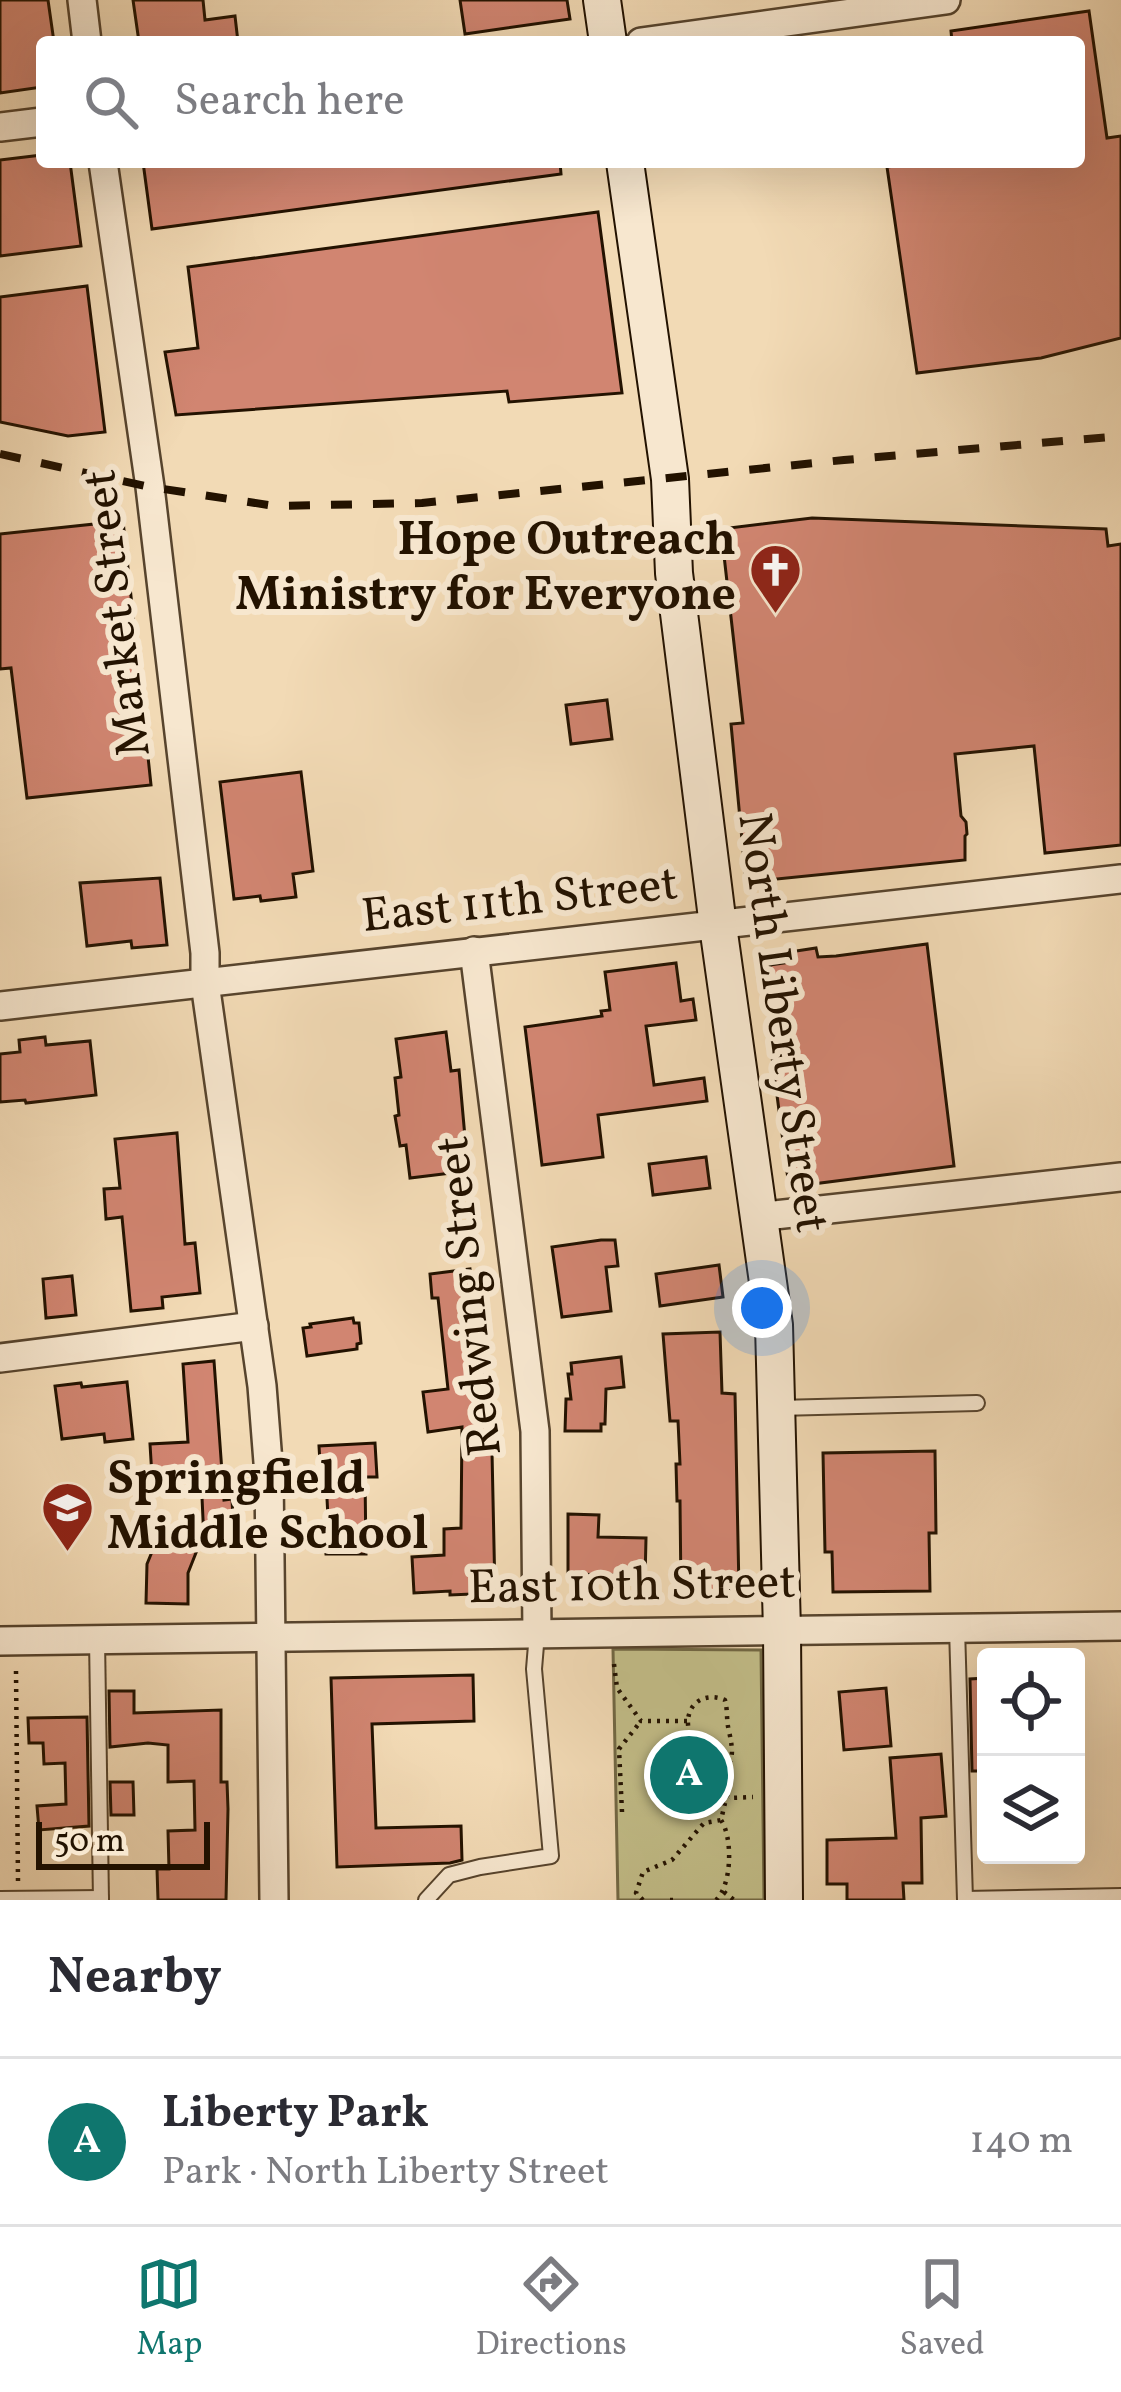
<!DOCTYPE html>
<html lang="en">
<head>
<meta charset="utf-8">
<style>
  :root { --surface:#fff; --page:#f2f2f3; --text:#2b2b33; --muted:#7c7c81; --line:#e1e1e2; --accent:#0f766e }
  body { margin:0; font-family:Vollkorn,serif; background:var(--page); color:var(--text) }
  .controls { position:absolute; right:36px; bottom:36px; display:grid; overflow:hidden; border-radius:12px; box-shadow:0 12px 48px #0002 }
  .controls button { width:108px; height:108px; display:grid; place-items:center; padding:0; border:0; border-bottom:3px solid var(--line); background:var(--surface); color:var(--text); font:60px sans-serif }
  .scale { position:absolute; left:36px; bottom:30px; width:174px; box-sizing:border-box; padding-left:12px; border:6px solid #231200; border-top:0; font-size:33px; line-height:42px; white-space:nowrap; color:#231200; -webkit-text-stroke:9px #f7e7cf; paint-order:stroke }
  .you { position:absolute; left:762px; top:1308px; width:42px; height:42px; margin:-30px; border:9px solid #fff; border-radius:50%; background:#1a73e8; box-shadow:0 0 0 18px #1a73e833 }
  .badge { display:grid; place-items:center; width:78px; height:78px; border-radius:50%; background:var(--accent); color:#fff; font-size:39px; font-weight:700 }
  .pin { position:absolute; translate:-50% -50%; border:6px solid #fff; box-shadow:0 3px 12px #0006 }
  .list { margin:0; padding:0; list-style:none }
  h2 { display:flex; justify-content:space-between; align-items:center; height:156px; margin:0; padding:0 48px; font-size:51px }
  h2 small { font-size:39px; font-weight:400; color:var(--muted) }
  .list li { display:grid; grid-template-columns:78px 1fr auto; gap:36px; align-items:center; box-sizing:border-box; height:168px; padding:0 48px; border-top:3px solid var(--line) }
  .list b { display:block; font-size:45px; white-space:nowrap }
  .list p { margin:0; font-size:39px; white-space:nowrap; color:var(--muted) }
  .list em { font-size:39px; font-style:normal; color:var(--muted) }
  .icon { flex:none; width:66px; height:66px; fill:none; stroke:currentColor; stroke-width:2; stroke-linecap:round; stroke-linejoin:round }
  .map { position:relative; flex:none; width:1121px; height:1900px; overflow:hidden }
  .search { position:absolute; background:var(--surface); box-shadow:0 12px 48px #0002; left:36px; right:36px; top:36px; height:132px; display:flex; align-items:center; gap:30px; box-sizing:border-box; padding:0 42px; border-radius:12px; color:var(--muted); font-size:45px }
  .sheet { height:324px; background:var(--surface) }
  nav { display:flex; justify-content:space-around; align-items:center; box-sizing:border-box; height:168px; border-top:3px solid var(--line); background:var(--surface); font-size:33px; color:var(--muted) }
  nav a { display:grid; justify-items:center; gap:6px }
  nav .on { color:var(--accent) }
  .map>svg:first-child { display:block }
  .green { fill:#c2bd88; stroke:#726844; stroke-width:3 }
  .building { fill:#d18571; stroke:#231200; stroke-width:3 }
  .lines { fill:none; stroke-linecap:round; stroke-linejoin:round }
  .lane-casing { stroke:#57442d; stroke-width:18 }
  .street-casing { stroke:#57442d; stroke-width:32 }
  .secondary-casing { stroke:#231200; stroke-width:40 }
  .path { stroke:#231200; stroke-width:4.5; stroke-dasharray:3 6; stroke-linecap:butt }
  .lane { stroke:#f7e7cf; stroke-width:14 }
  .street { stroke:#f7e7cf; stroke-width:27 }
  .secondary { stroke:#f7e7cf; stroke-width:36 }
  .rail { stroke:#231200; stroke-width:8; stroke-dasharray:21 21; stroke-linecap:butt }
  .labels { text-anchor:middle; dominant-baseline:central; stroke-width:12; stroke-linejoin:round; paint-order:stroke }
  .poi-label { font-size:48px; font-weight:bold; fill:#231200; stroke:#f7e7cf; text-anchor:end }
  .street-label { font-size:48px; fill:#231200; stroke:#f7e7cf }
</style>
</head>
<body>
<div class="map">
<svg width="1121" height="1900" viewBox="0 0 1121 1900">
  <rect width="100%" height="100%" fill="#f2dab5"/>
  <filter id="stains"><feTurbulence type="fractalNoise" baseFrequency=".00167" numOctaves="4"/><feColorMatrix values="0 0 0 0 .2 0 0 0 0 .09 0 0 0 0 .02 0 0 0 .5 -.17"/></filter>
  <radialGradient id="worn" r=".72"><stop offset=".6" stop-color="#630" stop-opacity="0"/><stop offset="1" stop-color="#630" stop-opacity=".3"/></radialGradient>
  <!-- green -->
  <polygon class="green" points="613,1649 761,1650 764,1900 618,1900"/>
  <!-- building -->
  <g class="building">
    <polygon points="0,0 48,0 54,42 42,42 42,87 0,93"/>
    <polygon points="133,0 203,0 205,20 235,16 238,42 139,42"/>
    <polygon points="460,0 567,0 570,19 465,34"/>
    <polygon points="1089,11 1107,138 1121,136 1121,338 1041,358 917,373 887,167 926,162 1079,162 1079,42 952,42 951,31"/>
    <polygon points="42,155 42,162 70,162 81,246 0,256 0,160"/>
    <polygon points="143,162 560,162 561,174 152,229"/>
    <polygon points="598,212 622,393 509,402 507,391 176,415 165,352 198,348 188,267"/>
    <polygon points="87,286 105,432 68,436 0,422 0,297"/>
    <polygon points="812,518 1106,529 1108,546 1121,544 1121,845 1045,853 1034,746 955,754 961,816 966,822 967,834 965,836 965,860 746,882 731,724 743,723 721,529"/>
    <polygon points="123,521 151,785 27,798 11,668 0,669 0,534"/>
    <polygon points="607,700 612,739 571,744 566,705"/>
    <polygon points="301,772 313,871 293,874 296,897 261,901 260,896 234,899 220,782"/>
    <polygon points="160,878 167,945 132,948 131,941 87,946 80,883"/>
    <polygon points="927,944 954,1166 789,1187 772,1057 782,1056 770,965 784,963 783,953 816,948 818,957 836,956"/>
    <polygon points="676,963 681,1001 693,999 696,1020 646,1026 654,1085 704,1078 707,1101 598,1115 603,1157 542,1165 525,1027 602,1016 601,1011 610,1010 605,972"/>
    <polygon points="446,1032 451,1071 459,1070 468,1171 410,1178 406,1145 400,1146 395,1116 399,1115 395,1078 401,1077 396,1039"/>
    <polygon points="45,1037 46,1045 90,1041 96,1095 26,1103 25,1100 0,1102 0,1054 20,1052 19,1040"/>
    <polygon points="177,1133 185,1244 195,1243 200,1293 162,1297 163,1308 131,1311 122,1217 106,1219 104,1189 120,1188 115,1139"/>
    <polygon points="706,1157 710,1188 653,1195 649,1164"/>
    <polygon points="601,1240 615,1240 618,1266 606,1267 611,1311 562,1317 552,1247"/>
    <polygon points="719,1265 723,1297 660,1306 656,1274"/>
    <polygon points="470,1269 474,1304 483,1303 486,1332 478,1333 492,1452 495,1593 450,1595 450,1591 414,1593 412,1557 444,1555 444,1529 461,1528 462,1427 428,1432 423,1392 448,1389 438,1298 432,1298 430,1274"/>
    <polygon points="72,1276 76,1315 46,1318 43,1279"/>
    <polygon points="353,1318 354,1323 359,1323 361,1343 357,1344 357,1349 307,1356 303,1328 311,1327 310,1324"/>
    <polygon points="720,1332 722,1393 735,1394 739,1590 681,1592 680,1501 677,1501 676,1464 680,1464 678,1421 670,1421 663,1334"/>
    <polygon points="621,1357 624,1387 606,1389 605,1424 601,1424 601,1431 565,1431 566,1399 571,1399 568,1374 572,1374 571,1363"/>
    <polygon points="214,1361 224,1500 232,1499 234,1539 204,1540 201,1476 156,1479 152,1477 150,1444 188,1442 183,1364"/>
    <polygon points="127,1382 133,1439 105,1442 104,1434 62,1439 55,1386 81,1383 82,1387"/>
    <polygon points="375,1443 377,1477 365,1477 366,1554 326,1554 325,1536 329,1536 326,1480 321,1480 319,1446"/>
    <polygon points="935,1451 936,1533 929,1533 930,1591 833,1592 832,1552 825,1552 823,1453"/>
    <polygon points="568,1514 599,1515 598,1537 646,1538 645,1581 617,1581 617,1575 568,1574"/>
    <polygon points="163,1525 201,1540 188,1573 188,1604 146,1603 147,1564"/>
    <polygon points="473,1675 474,1721 372,1724 376,1828 461,1826 462,1860 450,1863 337,1867 331,1678"/>
    <polygon points="986,1678 986,1771 972,1771 970,1679"/>
    <polygon points="886,1688 891,1746 844,1750 839,1692"/>
    <polygon points="109,1691 134,1691 134,1713 221,1710 221,1782 227,1782 228,1809 226,1900 158,1900 157,1869 169,1869 168,1831 195,1830 194,1781 168,1782 168,1745 148,1743 110,1747"/>
    <polygon points="87,1717 89,1826 39,1830 37,1806 66,1804 65,1763 44,1764 43,1743 29,1743 28,1718"/>
    <polygon points="941,1754 946,1816 921,1818 922,1883 903,1883 904,1900 847,1900 847,1884 827,1884 827,1840 896,1838 890,1758"/>
    <polygon points="110,1782 133,1782 134,1815 111,1815"/>
  </g>
  <g class="lines">
    <defs>
      <g id="lane">
        <polyline points="778,1408 977,1403"/>
        <polyline points="957,1628 965,1900"/>
        <polyline points="97,1639 101,1900"/>
        <polyline points="0,1899 101,1898"/>
        <polyline points="965,1899 1121,1896"/>
        <polyline points="426,1900 449,1875 480,1867 551,1856 534,1669 537,1633"/>
      </g>
      <g id="street">
        <polyline points="82,0 87,42"/>
        <polyline points="641,42 946,0"/>
        <polyline points="0,127 42,122"/>
        <polyline points="103,162 150,487 205,953 205,983 262,1386 269,1475 274,1900"/>
        <polyline points="474,951 535,1431 537,1633"/>
        <polyline points="0,1006 1121,879"/>
        <polyline points="757,1217 1121,1177"/>
        <polyline points="0,1358 254,1326"/>
        <polyline points="0,1641 1121,1626"/>
      </g>
      <g id="secondary">
        <polyline points="602,0 608,42"/>
        <polyline points="625,162 670,479 674,573 718,926 774,1325 782,1631 784,1900"/>
      </g>
    </defs>
    <!-- lane casing -->
    <use href="#lane" class="lane-casing"/>
    <!-- street casing -->
    <use href="#street" class="street-casing"/>
    <!-- secondary casing -->
    <use href="#secondary" class="secondary-casing"/>
    <!-- path -->
    <g class="path">
      <polyline points="614,1664 617,1688 641,1721 687,1721"/>
      <polyline points="16,1671 18,1881"/>
      <path d="M716,1776L699,1769C695,1760 687,1730 688,1720C690,1699 709,1693 725,1700C728,1711 726,1720 729,1731C733,1751 736,1764 716,1776L717,1787L729,1798L753,1797"/>
      <polyline points="622,1812 619,1749 641,1721"/>
      <polyline points="724,1892 734,1900"/>
      <polyline points="643,1900 636,1893 643,1872 672,1860 704,1823 721,1820"/>
      <polyline points="670,1900 679,1900"/>
      <path d="M716,1900C732,1885 733,1838 721,1820L725,1803L729,1798"/>
    </g>
    <!-- lane -->
    <use href="#lane" class="lane"/>
    <!-- street -->
    <use href="#street" class="street"/>
    <!-- secondary -->
    <use href="#secondary" class="secondary"/>
    <!-- rail -->
    <polyline class="rail" points="0,454 150,487 275,506 422,503 844,460 1121,436"/>
  </g>
  <!-- icons -->
  <defs>
    <symbol id="church-pin" viewBox="-11 -11 22 30"><path d="M0 17L-7.5 6A9.5 9.5 0 1 1 7.5 6Z" fill="#8f2418" stroke="#f7e7cf"/><path d="M-1.2-6h2.4v3.5h3.3v2.4h-3.3V6h-2.4V-.1h-3.3v-2.4h3.3Z" fill="#fff"/></symbol>
    <symbol id="school-pin" viewBox="-11 -11 22 30"><path d="M0 17L-7.5 6A9.5 9.5 0 1 1 7.5 6Z" fill="#8f2418" stroke="#f7e7cf"/><path d="M0-5L7-2L0 1L-7-2ZM-4 1L0 2.5L4 1V4Q0 6-4 4Z" fill="#fff"/></symbol>
  </defs>
  <g fill-rule="evenodd">
    <use href="#church-pin" x="746" y="540" width="59" height="81"/>
    <use href="#school-pin" x="38" y="1478" width="59" height="81"/>
  </g>
  <g class="labels">
    <!-- poi labels -->
    <g class="poi-label">
      <text x="736" y="541">Hope Outreach<tspan x="736" dy="55">Ministry for Everyone</tspan></text>
      <text x="107" y="1480" text-anchor="start">Springfield<tspan x="107" dy="55">Middle School</tspan></text>
    </g>
    <!-- street labels -->
    <g class="street-label">
      <text transform="translate(119 613) rotate(-97)">Market Street</text>
      <text transform="translate(520 902) rotate(-6)">East 11th Street</text>
      <text transform="translate(781 1023) rotate(82)">North Liberty Street</text>
      <text transform="translate(471 1296) rotate(-96)">Redwing Street</text>
      <text transform="translate(632 1587) rotate(-1)">East 10th Street</text>
    </g>
  </g>
  <rect width="100%" height="100%" filter="url(#stains)"/>
  <rect width="100%" height="100%" fill="url(#worn)"/>
</svg>
<div class="controls">
<button><svg class="icon" aria-label="locate" viewBox="0 0 24 24"><circle cx="12" cy="12" r="6"/><path d="M12 2v4M12 18v4M2 12h4M18 12h4"/></svg></button>
<button><svg class="icon" aria-label="layers" viewBox="0 0 24 24"><path d="M12 4l9 5-9 5-9-5zM3 14l9 5 9-5"/></svg></button>
</div>
<div class="scale">50 m</div>
<div class="you"></div>
<div class="pin badge" style="left:689px;top:1775px">A</div>
<div class="search"><svg class="icon" aria-label="search" viewBox="0 0 24 24"><circle cx="10" cy="10" r="6"/><path d="M15 15l6 6"/></svg>Search here</div>
</div>
<section class="sheet">
<h2>Nearby<small></small></h2>
<ul class="list">
<li><span class="badge">A</span><div><b>Liberty Park</b><p>Park · North Liberty Street</p></div><em>140 m</em></li>
</ul>
</section>
<nav>
<a class="on"><svg class="icon" aria-label="map" viewBox="0 0 24 24"><path d="M3 6l6-2 6 2 6-2v14l-6 2-6-2-6 2zM9 4v14M15 6v14"/></svg>Map</a>
<a><svg class="icon" aria-label="directions" viewBox="0 0 24 24"><path d="M12 3l9 9-9 9-9-9zM9 14v-3h6M13 9l2 2-2 2"/></svg>Directions</a>
<a><svg class="icon" aria-label="saved" viewBox="0 0 24 24"><path d="M7 4h10v16l-5-4-5 4z"/></svg>Saved</a>
</nav>
</body>
</html>
